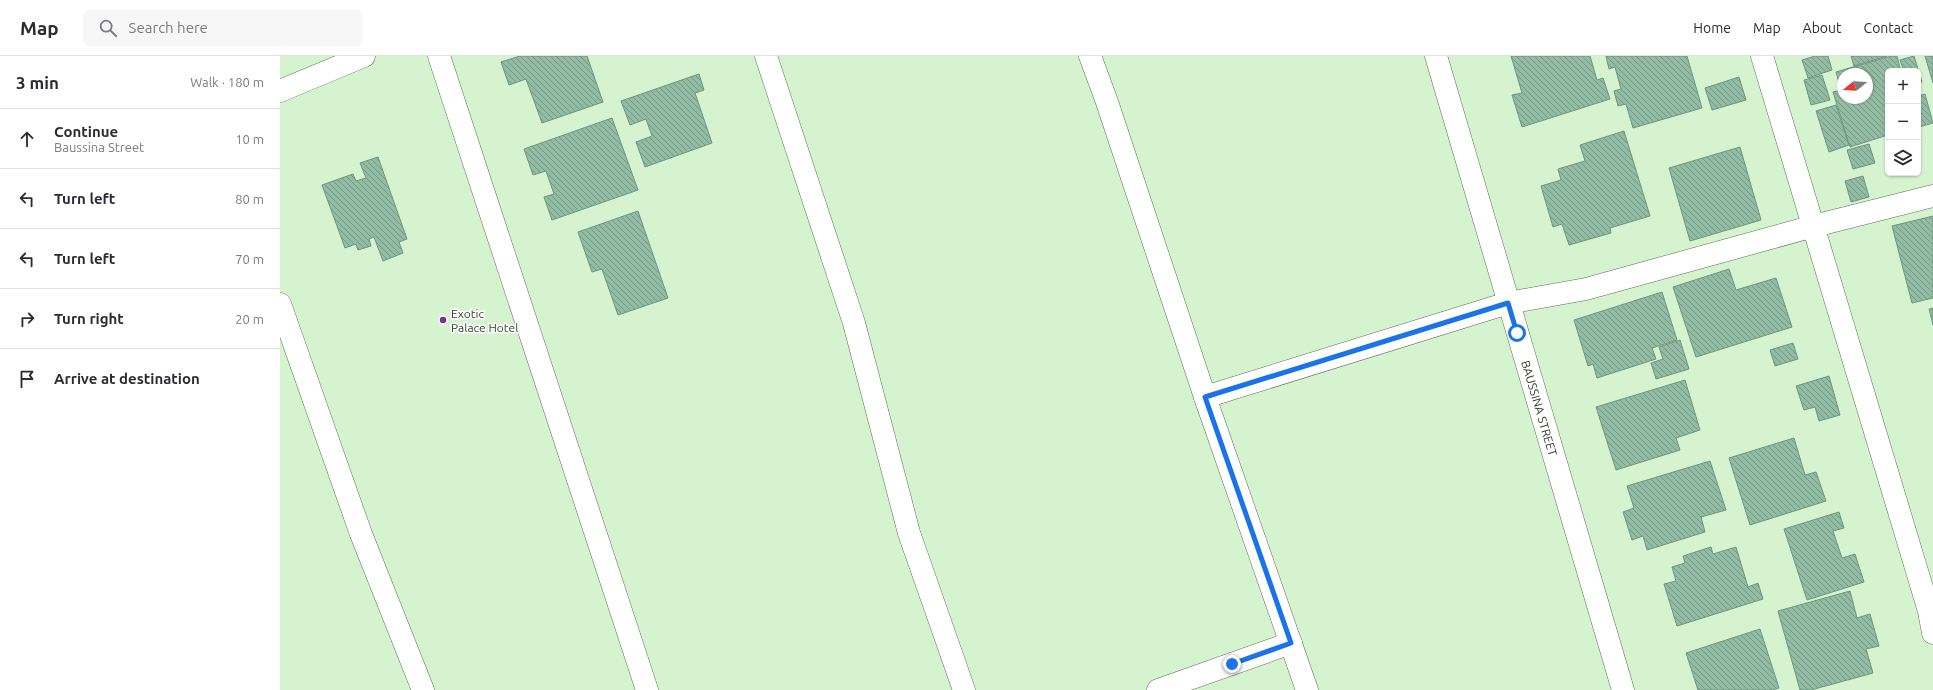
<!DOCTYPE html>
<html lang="en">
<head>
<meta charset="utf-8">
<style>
  :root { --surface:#fff; --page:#f7f7f7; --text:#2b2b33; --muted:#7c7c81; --line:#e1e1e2 }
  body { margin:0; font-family:Ubuntu,sans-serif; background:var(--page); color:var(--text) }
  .controls { position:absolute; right:12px; top:12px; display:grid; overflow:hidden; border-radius:6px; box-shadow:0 1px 3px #0004 }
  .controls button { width:36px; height:36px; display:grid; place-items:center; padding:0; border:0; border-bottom:1px solid var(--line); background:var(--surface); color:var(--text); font:20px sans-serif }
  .compass { position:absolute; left:1557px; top:12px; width:36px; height:36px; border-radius:50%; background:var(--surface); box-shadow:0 1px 3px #0004; rotate:252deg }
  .stop { position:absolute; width:12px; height:12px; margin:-9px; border:3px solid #1a73e8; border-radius:50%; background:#fff }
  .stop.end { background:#1a73e8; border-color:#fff; box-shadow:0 1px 4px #0008 }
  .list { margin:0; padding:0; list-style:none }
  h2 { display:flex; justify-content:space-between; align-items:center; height:52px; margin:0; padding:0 16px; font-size:17px }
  h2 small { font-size:13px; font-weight:400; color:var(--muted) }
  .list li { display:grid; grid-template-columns:26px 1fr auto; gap:12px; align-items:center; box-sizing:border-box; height:60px; padding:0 16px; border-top:1px solid var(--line) }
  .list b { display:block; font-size:15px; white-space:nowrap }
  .list p { margin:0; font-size:13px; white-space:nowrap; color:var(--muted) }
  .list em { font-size:13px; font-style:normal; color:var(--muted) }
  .icon { flex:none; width:22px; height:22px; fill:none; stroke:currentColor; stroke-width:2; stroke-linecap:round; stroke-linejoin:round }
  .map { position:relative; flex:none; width:1653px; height:634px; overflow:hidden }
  header { display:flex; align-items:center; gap:24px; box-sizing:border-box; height:56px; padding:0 20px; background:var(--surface); border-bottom:1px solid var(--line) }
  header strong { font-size:19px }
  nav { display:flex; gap:22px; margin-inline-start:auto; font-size:14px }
  .search { width:280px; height:36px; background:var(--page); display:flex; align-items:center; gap:10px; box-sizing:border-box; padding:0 14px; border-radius:6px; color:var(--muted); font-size:15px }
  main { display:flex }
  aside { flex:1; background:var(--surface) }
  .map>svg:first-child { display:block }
  .building { fill:url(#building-back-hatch); stroke:#6e967f; fill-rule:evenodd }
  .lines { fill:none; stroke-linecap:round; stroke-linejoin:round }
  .minor-casing { stroke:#5a7253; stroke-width:23 }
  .minor { stroke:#fff; stroke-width:22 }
  .route { stroke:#1a73e8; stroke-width:5 }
  .poi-dot { fill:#822a98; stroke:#fff; stroke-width:1.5 }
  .labels { text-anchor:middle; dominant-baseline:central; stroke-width:3; stroke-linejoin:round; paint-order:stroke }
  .poi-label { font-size:12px; fill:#343f31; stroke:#fff; text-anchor:start }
  .street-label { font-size:12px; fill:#343f31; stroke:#fff }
</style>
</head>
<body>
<header>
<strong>Map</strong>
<div class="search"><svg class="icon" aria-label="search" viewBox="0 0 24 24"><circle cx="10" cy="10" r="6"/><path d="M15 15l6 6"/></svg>Search here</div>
<nav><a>Home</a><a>Map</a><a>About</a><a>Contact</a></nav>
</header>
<main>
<aside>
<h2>3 min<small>Walk · 180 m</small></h2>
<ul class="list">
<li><svg class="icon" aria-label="ahead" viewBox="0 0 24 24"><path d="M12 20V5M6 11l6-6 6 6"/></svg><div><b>Continue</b><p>Baussina Street</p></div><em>10 m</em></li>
<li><svg class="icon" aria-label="left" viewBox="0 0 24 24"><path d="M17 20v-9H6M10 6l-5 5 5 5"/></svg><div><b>Turn left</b></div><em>80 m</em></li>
<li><svg class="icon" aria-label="left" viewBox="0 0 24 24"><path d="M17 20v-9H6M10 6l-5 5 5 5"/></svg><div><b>Turn left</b></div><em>70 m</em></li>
<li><svg class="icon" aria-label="right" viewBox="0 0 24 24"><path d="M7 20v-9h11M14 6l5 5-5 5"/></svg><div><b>Turn right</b></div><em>20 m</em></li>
<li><svg class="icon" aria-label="arrive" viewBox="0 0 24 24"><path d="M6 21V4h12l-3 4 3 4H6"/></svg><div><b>Arrive at destination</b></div></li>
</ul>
</aside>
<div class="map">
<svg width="1653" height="634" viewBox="0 0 1653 634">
  <defs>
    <pattern id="building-back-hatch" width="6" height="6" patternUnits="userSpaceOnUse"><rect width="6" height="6" fill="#92bba3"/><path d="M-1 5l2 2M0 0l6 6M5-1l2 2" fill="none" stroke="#789985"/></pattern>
  </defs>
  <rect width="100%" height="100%" fill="#d6f3cf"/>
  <!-- building -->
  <g class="building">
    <polygon points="240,0 307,0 323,46 262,67 246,23 229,29 221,6"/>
    <polygon points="1231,0 1310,0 1317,24 1323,22 1330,43 1242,71 1232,39 1242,37"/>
    <polygon points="1326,0 1407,0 1422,52 1353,72 1346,48 1338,50 1334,35 1341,33 1335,11 1329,13"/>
    <polygon points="1535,0 1548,0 1552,14 1528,22 1522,4"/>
    <polygon points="1571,0 1607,0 1574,10"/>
    <path d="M1611,0H1617L1621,15H1608V79L1570,91L1553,36L1561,34L1556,16ZM1563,18H1587V42H1563Z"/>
    <polygon points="1634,0 1642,26 1638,27 1638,15 1624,15 1620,4"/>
    <polygon points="1645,0 1653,0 1653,27"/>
    <polygon points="419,18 424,34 415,37 432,87 365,111 356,86 372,80 366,63 350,69 341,45"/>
    <polygon points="1542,19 1550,44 1531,49 1524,24"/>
    <polygon points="1459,21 1466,44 1432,54 1425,32"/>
    <polygon points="1645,38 1653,67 1639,71 1638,40"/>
    <polygon points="1556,49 1569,89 1549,96 1536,55"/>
    <polygon points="332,62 358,134 272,164 264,141 274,138 266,115 253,119 244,93"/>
    <polygon points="1344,75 1370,160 1330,172 1331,177 1289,189 1282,168 1273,171 1261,130 1281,124 1278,113 1305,105 1300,89"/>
    <polygon points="1589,88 1595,107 1573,113 1567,94"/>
    <polygon points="1460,91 1481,164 1410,185 1389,112"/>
    <polygon points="98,101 127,183 119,186 123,197 103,205 94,181 89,183 91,190 78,194 76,188 65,192 42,129 73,118 76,125 86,122 80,107"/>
    <polygon points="1583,120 1589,141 1571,146 1565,125"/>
    <polygon points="358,155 388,242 338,259 322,213 312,216 298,176"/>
    <polygon points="1653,160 1653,242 1632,247 1612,170"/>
    <polygon points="1449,213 1456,234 1496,222 1512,271 1416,301 1393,231"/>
    <polygon points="1382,236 1397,284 1372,292 1376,303 1317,322 1313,308 1308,310 1294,264"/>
    <polygon points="1653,252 1653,269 1649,253"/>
    <polygon points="1400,284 1409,313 1376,323 1371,307 1383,303 1379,291"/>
    <polygon points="1513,287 1518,303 1495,310 1490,294"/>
    <polygon points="1549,320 1560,359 1539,365 1535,351 1524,354 1516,330"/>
    <polygon points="1405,324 1420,374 1396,382 1400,394 1336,414 1316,351"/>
    <polygon points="1514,382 1525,419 1536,416 1546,445 1470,469 1449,402"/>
    <polygon points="1430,405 1446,454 1421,461 1425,476 1367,494 1363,480 1352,484 1343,456 1354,452 1347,430"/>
    <polygon points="1559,456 1564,472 1553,475 1562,502 1575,498 1584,526 1527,544 1504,473"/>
    <polygon points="1431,491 1433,498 1456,491 1468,531 1478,527 1483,543 1397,570 1384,528 1396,525 1392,511 1405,507 1403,500"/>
    <polygon points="1570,535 1577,562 1590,558 1599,590 1586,593 1593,617 1531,634 1520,634 1498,555"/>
    <polygon points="1480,573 1499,632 1492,634 1418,634 1406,597"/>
  </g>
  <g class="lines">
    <defs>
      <g id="minor">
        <polyline points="159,0 367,634"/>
        <polyline points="486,0 574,267 629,477 684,634"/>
        <polyline points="810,0 827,46 925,341 1027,634"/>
        <path id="s1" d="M1156,0L1343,634"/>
        <polyline points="1482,0 1649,555 1653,577"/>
        <polyline points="0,35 84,0"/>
        <polyline points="0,248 81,478 143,634"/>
        <polyline points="925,341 1228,247 1306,233 1534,170 1653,140"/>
        <polyline points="878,634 1011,587"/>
      </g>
    </defs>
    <!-- minor casing -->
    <use href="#minor" class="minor-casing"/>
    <!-- minor -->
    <use href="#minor" class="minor"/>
  </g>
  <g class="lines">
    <!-- route -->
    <polyline class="route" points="952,608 1011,587 925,341 1228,247 1237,277"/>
  </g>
  <!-- markers -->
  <circle class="poi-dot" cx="163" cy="264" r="4"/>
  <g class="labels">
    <!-- poi labels -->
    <g class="poi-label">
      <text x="171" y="257">Exotic<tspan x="171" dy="14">Palace Hotel</tspan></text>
    </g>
    <!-- street labels -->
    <g class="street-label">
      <text stroke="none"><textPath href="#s1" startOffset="367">BAUSSINA STREET</textPath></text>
    </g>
  </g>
</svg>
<div class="controls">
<button>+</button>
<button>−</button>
<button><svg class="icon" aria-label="layers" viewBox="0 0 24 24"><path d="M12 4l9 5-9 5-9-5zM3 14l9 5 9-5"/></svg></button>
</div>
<svg class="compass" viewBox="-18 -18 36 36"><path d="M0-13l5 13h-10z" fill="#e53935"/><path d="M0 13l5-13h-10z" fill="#7c7c81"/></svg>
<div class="stop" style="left:1237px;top:277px"></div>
<div class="stop end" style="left:952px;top:608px"></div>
</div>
</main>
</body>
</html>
